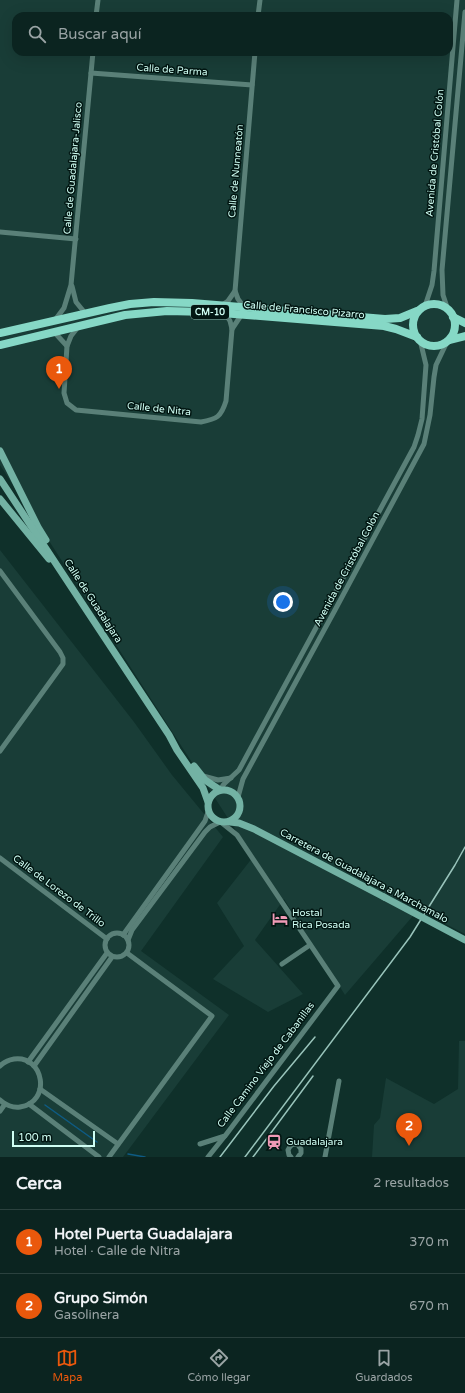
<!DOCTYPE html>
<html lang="es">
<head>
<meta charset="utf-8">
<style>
  :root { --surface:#0b2420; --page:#142c29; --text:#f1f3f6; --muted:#9aa4a5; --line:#2b413e; --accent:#ea580c }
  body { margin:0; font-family:"Varela Round",sans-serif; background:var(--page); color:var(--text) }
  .scale { position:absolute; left:12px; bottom:10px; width:83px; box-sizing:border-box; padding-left:4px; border:2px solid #d0fff4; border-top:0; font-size:11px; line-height:14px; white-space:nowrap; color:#d0fff4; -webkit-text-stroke:3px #021612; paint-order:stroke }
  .you { position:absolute; left:283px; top:602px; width:14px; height:14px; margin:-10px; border:3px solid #fff; border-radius:50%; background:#1a73e8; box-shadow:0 0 0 6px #1a73e833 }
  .badge { display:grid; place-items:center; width:26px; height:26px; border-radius:50%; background:var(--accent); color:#fff; font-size:13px; font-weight:700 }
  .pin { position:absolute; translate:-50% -33px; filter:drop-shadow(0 1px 2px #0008) }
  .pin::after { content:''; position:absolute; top:21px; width:14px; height:12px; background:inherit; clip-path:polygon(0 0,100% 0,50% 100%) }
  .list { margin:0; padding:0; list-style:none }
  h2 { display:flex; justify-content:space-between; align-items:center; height:52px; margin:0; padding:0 16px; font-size:17px }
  h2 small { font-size:13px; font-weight:400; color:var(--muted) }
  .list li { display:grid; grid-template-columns:26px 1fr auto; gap:12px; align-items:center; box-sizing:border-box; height:64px; padding:0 16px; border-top:1px solid var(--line) }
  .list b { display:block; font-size:15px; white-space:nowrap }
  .list p { margin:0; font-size:13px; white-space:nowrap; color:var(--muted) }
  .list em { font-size:13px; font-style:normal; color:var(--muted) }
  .icon { flex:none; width:22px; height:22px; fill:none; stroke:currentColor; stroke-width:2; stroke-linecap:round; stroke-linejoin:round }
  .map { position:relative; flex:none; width:465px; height:1157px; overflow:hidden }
  .search { position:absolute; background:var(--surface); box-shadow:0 4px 16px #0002; left:12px; right:12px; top:12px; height:44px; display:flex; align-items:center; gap:10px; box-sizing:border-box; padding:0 14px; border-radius:12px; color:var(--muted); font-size:15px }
  .sheet { height:180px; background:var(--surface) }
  nav { display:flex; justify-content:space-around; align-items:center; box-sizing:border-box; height:56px; border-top:1px solid var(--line); background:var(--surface); font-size:11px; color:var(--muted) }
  nav a { display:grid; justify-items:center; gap:2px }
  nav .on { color:var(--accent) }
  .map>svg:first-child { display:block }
  .built { fill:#193d37; fill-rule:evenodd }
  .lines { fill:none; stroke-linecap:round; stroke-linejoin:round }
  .stream { stroke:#0e5b84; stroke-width:1.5 }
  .minor { stroke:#5a8078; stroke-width:5 }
  .secondary { stroke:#73b2a4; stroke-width:7 }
  .primary { stroke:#86d8c6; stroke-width:8 }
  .rail { stroke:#99c4bb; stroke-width:1.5 }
  .secondary-bridge { stroke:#73b2a4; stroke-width:7 }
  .labels { text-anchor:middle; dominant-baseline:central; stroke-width:3; stroke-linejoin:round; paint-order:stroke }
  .shield { fill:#021612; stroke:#92b9b0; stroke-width:1 }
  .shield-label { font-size:9px; font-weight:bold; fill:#d0fff4 }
  .street-label { font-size:10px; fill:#d0fff4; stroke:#021612 }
  .poi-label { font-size:10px; fill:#d0fff4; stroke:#021612; text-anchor:start }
</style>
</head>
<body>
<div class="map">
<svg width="465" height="1157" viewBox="0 0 465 1157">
  <rect width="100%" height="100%" fill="#0f302a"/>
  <!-- built -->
  <g class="built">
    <path d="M0,0H465V934L418,910L345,995L284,899L255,940L303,994L268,1012L213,979L244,946L217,903L253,857L0,465ZM16,16H449V52H16Z"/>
    <polygon points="0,550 134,722 172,775 223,837 141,951 229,1015 123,1157 0,1157"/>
    <polygon points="459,1041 465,1041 465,1157 372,1157 374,1125 380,1118 386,1078 434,1104 458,1089"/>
  </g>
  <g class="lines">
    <!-- stream -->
    <g class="stream">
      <polyline points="45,1105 97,1142"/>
      <polyline points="128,1154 145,1157"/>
    </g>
    <!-- minor -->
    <g class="minor">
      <polyline points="96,16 98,0"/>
      <polyline points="258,16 260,0"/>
      <polyline points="91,73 252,85"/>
      <polyline points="0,232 76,239"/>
      <polyline points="72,286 76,302 85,313"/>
      <polyline points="222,305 228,301 235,291"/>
      <polyline points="425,306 432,285 434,271 457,0"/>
      <polyline points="244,307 238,299 235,291 255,52"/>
      <polyline points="448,310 443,295 442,270 465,12"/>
      <polyline points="55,320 64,308 71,285 93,52"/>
      <path d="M78,327L71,336L67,346L64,393L67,403L76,410L201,422C217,419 221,417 226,401L232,329L230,321L225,313"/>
      <polyline points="232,329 242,314"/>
      <polyline points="55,333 67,346"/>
      <polyline points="0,571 60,652 63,658 63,664 0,751"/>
      <polyline points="203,776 218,780 231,778"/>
      <polyline points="220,790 224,784 239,770 414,447 418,435 422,419 426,365 420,340"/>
      <polyline points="238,797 243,779 262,744 335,610 424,444 430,415 434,377 436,365 447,342"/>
      <polyline points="0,858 107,939"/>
      <circle cx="117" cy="945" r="12"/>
      <polyline points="123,935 200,828 205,821 208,812"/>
      <polyline points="128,940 132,930 205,832 210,827 220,822"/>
      <polyline points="282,964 310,945"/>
      <polyline points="28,1062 107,953"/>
      <path d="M0,1066C4,1062 8,1060 14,1059C44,1055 52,1102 20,1107C13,1108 5,1105 0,1100"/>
      <polyline points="34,1066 112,957"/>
      <polyline points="40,1089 118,1144"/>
      <polyline points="29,1104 99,1157"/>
      <polyline points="0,1111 5,1104"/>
      <polyline points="200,1144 225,1136 338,986 237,835 222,823"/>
      <polyline points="109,1157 212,1016 127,953"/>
      <polyline points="208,1157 224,1137"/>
      <path d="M291,1157L289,1155L288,1150C290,1145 293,1143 298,1145L301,1149V1153L298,1157"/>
      <polyline points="325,1157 339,1081"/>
    </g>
    <!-- secondary -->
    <g class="secondary">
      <polyline points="0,451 38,527 46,540"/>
      <polyline points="0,479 169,735 177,750 203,788 208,802"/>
      <polyline points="0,499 49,559"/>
      <polyline points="194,766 205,780 220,790"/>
      <circle cx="224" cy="806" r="16"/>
      <polyline points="230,822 239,823 254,829 384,897"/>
    </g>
    <!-- primary -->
    <g class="primary">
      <circle cx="434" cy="325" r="21"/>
      <polyline points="453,317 465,323"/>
      <polyline points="0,333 110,308 130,304 154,302 192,303 385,319 400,318 417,311"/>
      <polyline points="450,340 465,336"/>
      <polyline points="0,345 125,315 167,311 209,312 384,326 396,329 417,337"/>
    </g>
    <!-- rail -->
    <g class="rail">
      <polyline points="220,1157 274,1086 315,1037"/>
      <polyline points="245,1157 410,937 455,865 465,847"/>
      <polyline points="253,1157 313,1076"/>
    </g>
    <!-- secondary-bridge -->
    <polyline class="secondary-bridge" points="384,897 465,940"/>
  </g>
  <!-- icons -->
  <defs>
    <symbol id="hotel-bare" viewBox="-9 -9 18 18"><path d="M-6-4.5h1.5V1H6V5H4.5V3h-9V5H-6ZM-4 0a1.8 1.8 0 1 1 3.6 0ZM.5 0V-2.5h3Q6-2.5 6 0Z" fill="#f09ab6" stroke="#021612" stroke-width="2.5" paint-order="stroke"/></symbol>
    <symbol id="station-bare" viewBox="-9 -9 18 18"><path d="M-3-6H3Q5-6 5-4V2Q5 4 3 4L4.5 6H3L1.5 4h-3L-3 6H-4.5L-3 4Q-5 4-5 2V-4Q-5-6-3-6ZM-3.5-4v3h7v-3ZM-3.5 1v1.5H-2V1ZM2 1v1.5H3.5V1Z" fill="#f09ab6" stroke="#021612" stroke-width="2.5" paint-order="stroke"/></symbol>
  </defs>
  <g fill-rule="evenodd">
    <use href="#hotel-bare" x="269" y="908" width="22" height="22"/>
    <use href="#station-bare" x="263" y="1131" width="22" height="22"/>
  </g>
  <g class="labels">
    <!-- shield labels -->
    <rect class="shield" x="191" y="305" width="38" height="14" rx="3"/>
    <g class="shield-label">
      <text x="210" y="312">CM-10</text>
    </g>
    <!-- street labels -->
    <g class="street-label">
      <text transform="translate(172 70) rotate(4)">Calle de Parma</text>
      <text transform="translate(435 153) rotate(-85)">Avenida de Cristóbal Colón</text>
      <text transform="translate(73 168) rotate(-85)">Calle de Guadalajara-Jalisco</text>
      <text transform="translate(236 171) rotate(-85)">Calle de Nunneatón</text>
      <text transform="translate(304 310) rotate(5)">Calle de Francisco Pizarro</text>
      <text transform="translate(159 409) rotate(6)">Calle de Nitra</text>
      <text transform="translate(347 569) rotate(-62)">Avenida de Cristóbal Colón</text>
      <text transform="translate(93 601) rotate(57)">Calle de Guadalajara</text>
      <text transform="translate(364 876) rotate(28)">Carretera de Guadalajara a Marchamalo</text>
      <text transform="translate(59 891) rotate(37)">Calle de Lorezo de Trillo</text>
      <text transform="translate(266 1065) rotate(-53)">Calle Camino Viejo de Cabanillas</text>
    </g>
    <!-- poi labels -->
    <g class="poi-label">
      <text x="292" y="913">Hostal<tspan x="292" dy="12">Rica Posada</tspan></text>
      <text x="286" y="1142">Guadalajara</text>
    </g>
  </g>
</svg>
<div class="scale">100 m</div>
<div class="you"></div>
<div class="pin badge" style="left:59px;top:389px">1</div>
<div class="pin badge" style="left:409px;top:1146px">2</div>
<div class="search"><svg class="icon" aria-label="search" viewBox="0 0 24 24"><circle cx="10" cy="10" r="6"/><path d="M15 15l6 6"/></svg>Buscar aquí</div>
</div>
<section class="sheet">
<h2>Cerca<small>2 resultados</small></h2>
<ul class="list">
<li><span class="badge">1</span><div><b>Hotel Puerta Guadalajara</b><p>Hotel · Calle de Nitra</p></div><em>370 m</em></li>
<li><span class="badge">2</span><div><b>Grupo Simón</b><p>Gasolinera</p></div><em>670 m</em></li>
</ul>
</section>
<nav>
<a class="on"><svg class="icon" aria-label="map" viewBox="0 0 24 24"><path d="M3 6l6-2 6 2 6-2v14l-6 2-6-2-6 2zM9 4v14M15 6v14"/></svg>Mapa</a>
<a><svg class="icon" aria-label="directions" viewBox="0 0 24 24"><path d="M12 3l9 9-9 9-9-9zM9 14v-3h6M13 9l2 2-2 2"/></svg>Cómo llegar</a>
<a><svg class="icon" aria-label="saved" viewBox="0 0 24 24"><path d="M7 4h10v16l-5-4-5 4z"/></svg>Guardados</a>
</nav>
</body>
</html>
